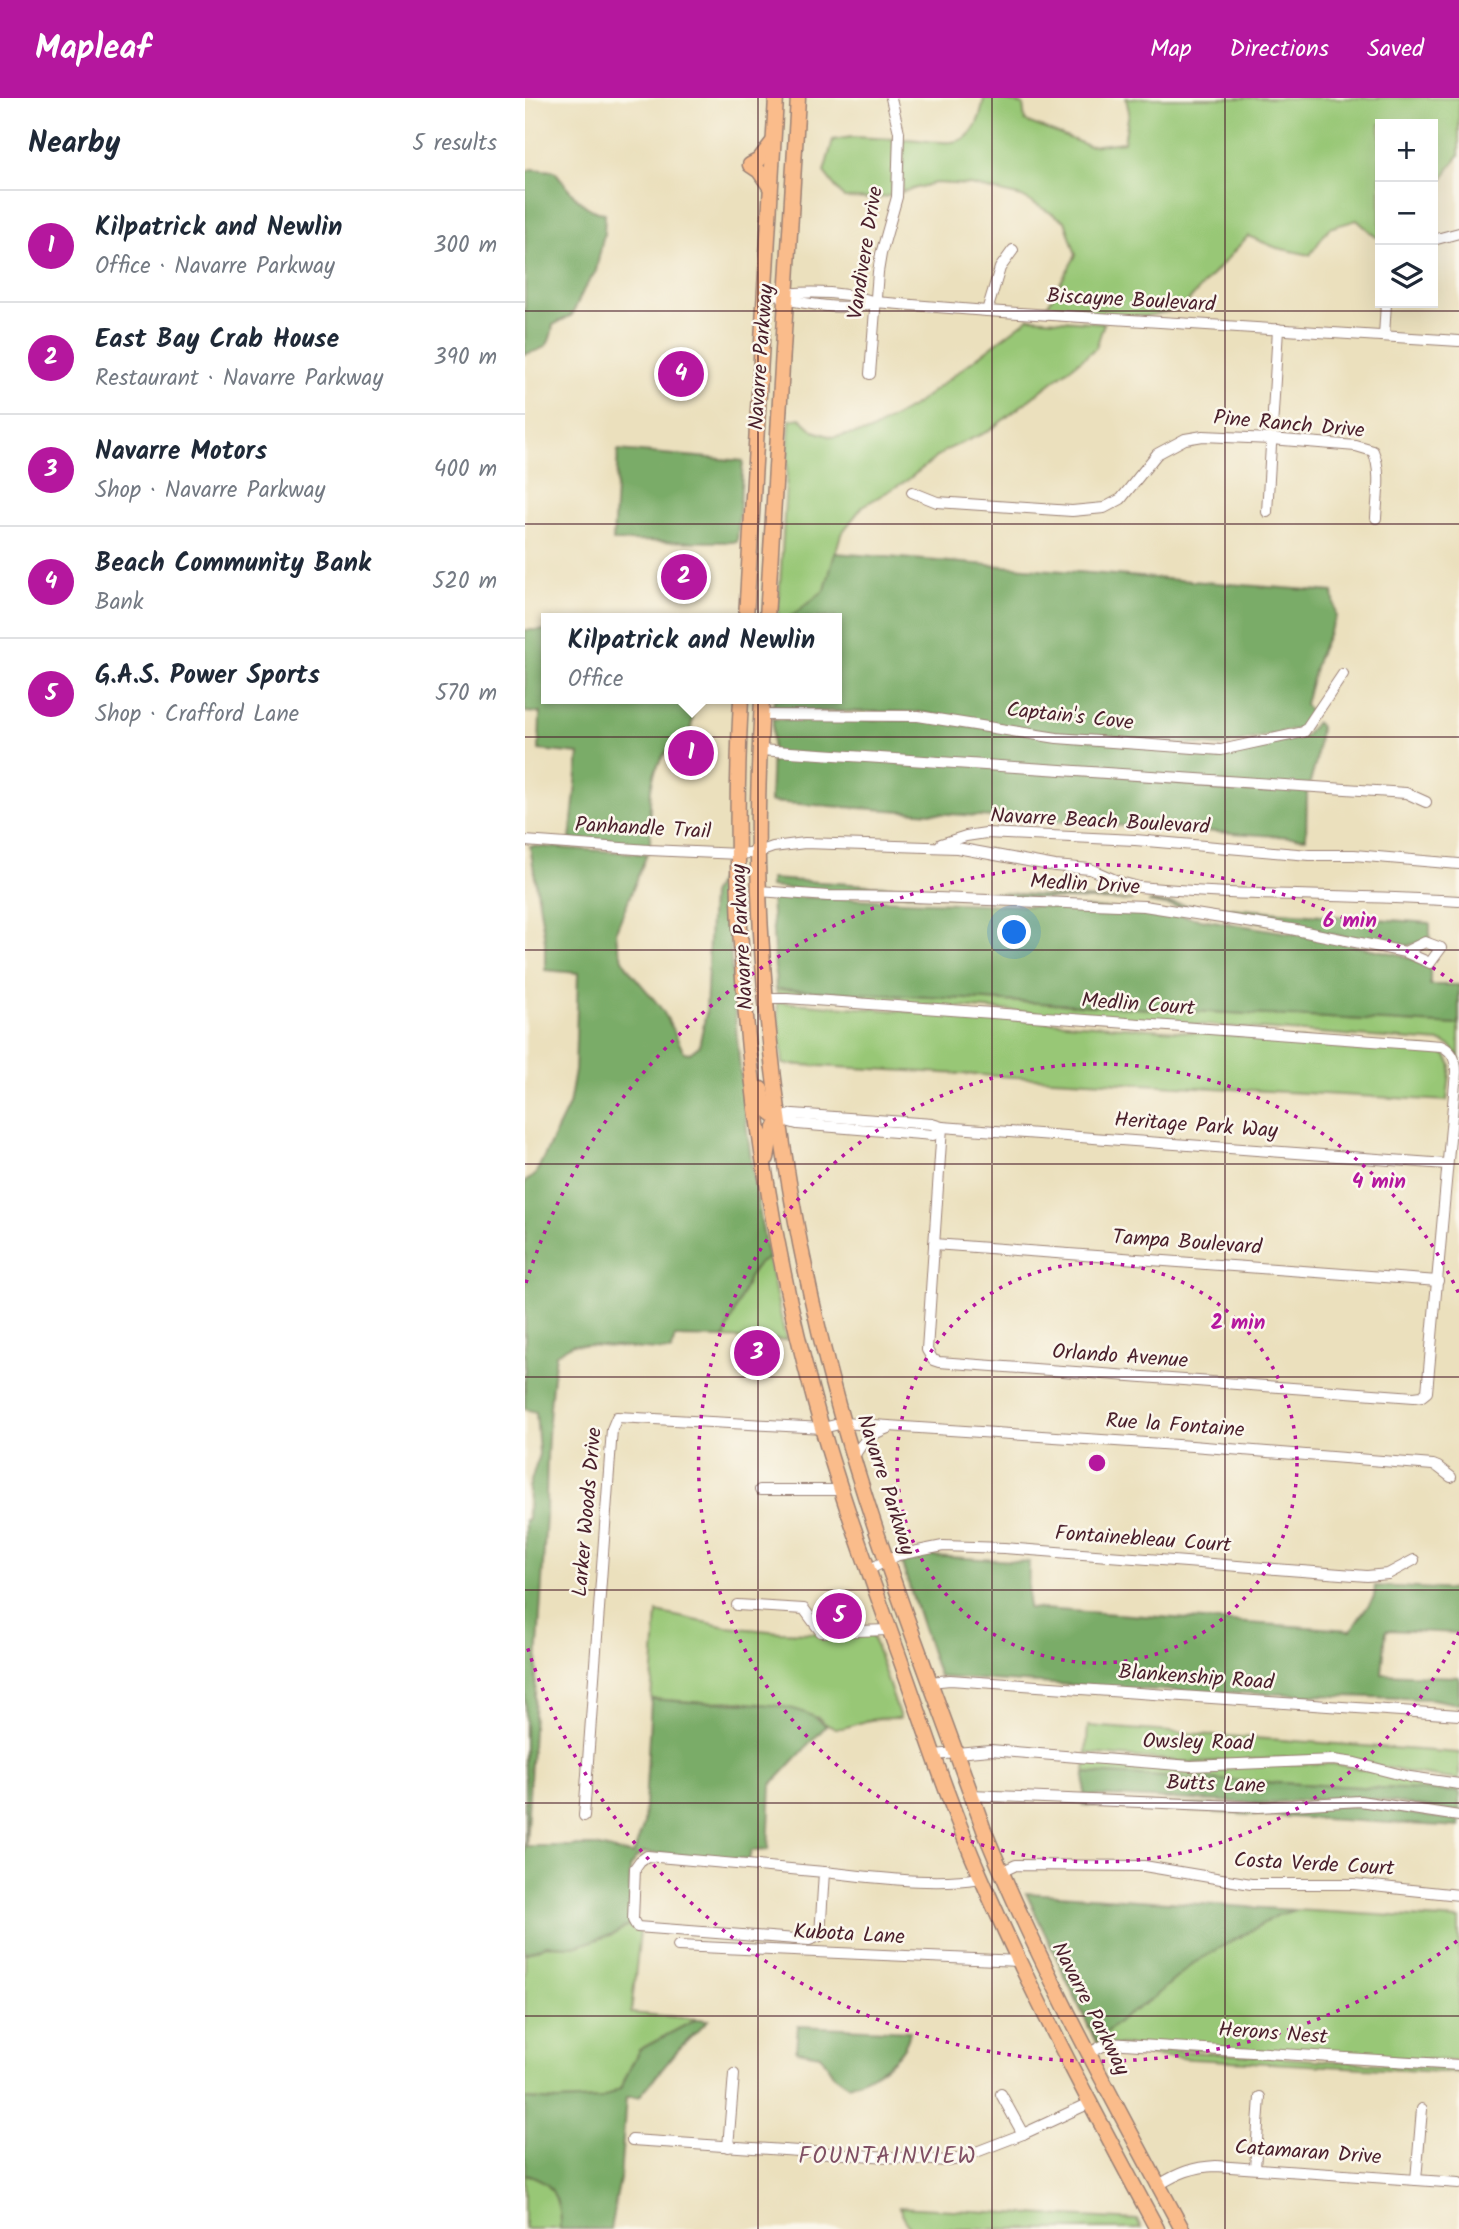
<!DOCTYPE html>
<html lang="en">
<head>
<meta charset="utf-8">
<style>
  :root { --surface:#fff; --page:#f2f2f3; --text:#1f2937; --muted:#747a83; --line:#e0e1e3; --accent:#b5179e }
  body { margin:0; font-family:Kalam,sans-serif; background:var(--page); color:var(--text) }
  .controls { position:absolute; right:21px; top:21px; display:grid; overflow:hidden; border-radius:0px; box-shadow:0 7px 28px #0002 }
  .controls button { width:63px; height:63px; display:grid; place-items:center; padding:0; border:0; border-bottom:2px solid var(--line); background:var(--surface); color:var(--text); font:35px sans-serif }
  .you { position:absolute; left:490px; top:835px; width:24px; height:24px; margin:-18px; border:5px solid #fff; border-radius:50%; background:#1a73e8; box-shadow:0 0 0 10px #1a73e833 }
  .badge { display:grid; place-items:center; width:46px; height:46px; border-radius:50%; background:var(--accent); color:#fff; font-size:23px; font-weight:700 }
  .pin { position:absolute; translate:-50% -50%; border:4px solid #fff; box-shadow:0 2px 7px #0006 }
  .popup { position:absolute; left:16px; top:515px; width:301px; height:91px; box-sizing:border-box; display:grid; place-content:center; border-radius:0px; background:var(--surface); filter:drop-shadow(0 2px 5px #0005); font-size:23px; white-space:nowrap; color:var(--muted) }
  .popup b { font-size:26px; color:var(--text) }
  .popup::after { content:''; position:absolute; left:50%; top:100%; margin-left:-14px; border:14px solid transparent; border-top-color:var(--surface) }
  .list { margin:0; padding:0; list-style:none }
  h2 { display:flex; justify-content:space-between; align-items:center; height:91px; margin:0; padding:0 28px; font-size:30px }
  h2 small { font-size:23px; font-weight:400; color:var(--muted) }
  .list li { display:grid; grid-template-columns:46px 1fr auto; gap:21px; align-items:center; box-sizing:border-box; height:112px; padding:0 28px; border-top:2px solid var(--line) }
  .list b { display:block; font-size:26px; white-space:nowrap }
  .list p { margin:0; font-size:23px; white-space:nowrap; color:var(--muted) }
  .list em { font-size:23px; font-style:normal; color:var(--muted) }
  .icon { flex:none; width:38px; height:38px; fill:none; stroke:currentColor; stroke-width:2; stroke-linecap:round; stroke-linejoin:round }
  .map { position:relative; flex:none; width:934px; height:2131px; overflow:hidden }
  header { display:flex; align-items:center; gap:42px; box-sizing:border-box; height:98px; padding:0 35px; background:var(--accent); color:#fff }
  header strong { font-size:33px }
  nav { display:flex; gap:38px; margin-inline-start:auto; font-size:24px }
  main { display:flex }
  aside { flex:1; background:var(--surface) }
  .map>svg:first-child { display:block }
  .green { fill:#98c776; stroke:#717350; stroke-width:2 }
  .forest { fill:#7aac67; stroke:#626649; stroke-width:2 }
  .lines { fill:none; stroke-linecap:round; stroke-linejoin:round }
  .minor-casing { stroke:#9a8074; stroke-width:12 }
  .highway-casing { stroke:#9a8074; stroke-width:17 }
  .minor { stroke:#fff; stroke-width:10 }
  .highway { stroke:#fabc8b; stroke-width:14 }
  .grid { fill:none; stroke:#4a1f2b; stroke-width:2; stroke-opacity:0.55 }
  .ring { fill:none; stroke:#b5179e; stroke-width:3.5; stroke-dasharray:3.5 7 }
  .labels { text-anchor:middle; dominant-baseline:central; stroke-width:5; stroke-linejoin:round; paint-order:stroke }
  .street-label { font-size:21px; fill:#4a1f2b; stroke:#fbf7ec }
  .neighbourhood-label { font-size:23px; letter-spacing:2px; fill:#805064; stroke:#fbf7ec }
  .centre { fill:#b5179e; stroke:#fbf7ec; stroke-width:3.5 }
  .ring-label { font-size:21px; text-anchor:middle; font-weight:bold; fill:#b5179e; stroke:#fbf7ec; stroke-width:5; stroke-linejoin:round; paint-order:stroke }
</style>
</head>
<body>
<header>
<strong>Mapleaf</strong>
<nav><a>Map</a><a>Directions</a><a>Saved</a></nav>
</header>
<main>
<aside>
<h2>Nearby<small>5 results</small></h2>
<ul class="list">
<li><span class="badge">1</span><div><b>Kilpatrick and Newlin</b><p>Office · Navarre Parkway</p></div><em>300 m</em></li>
<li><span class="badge">2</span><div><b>East Bay Crab House</b><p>Restaurant · Navarre Parkway</p></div><em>390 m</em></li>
<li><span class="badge">3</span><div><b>Navarre Motors</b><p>Shop · Navarre Parkway</p></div><em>400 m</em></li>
<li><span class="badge">4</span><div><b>Beach Community Bank</b><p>Bank</p></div><em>520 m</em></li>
<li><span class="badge">5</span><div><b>G.A.S. Power Sports</b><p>Shop · Crafford Lane</p></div><em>570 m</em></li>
</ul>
</aside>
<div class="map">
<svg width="934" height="2131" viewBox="0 0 934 2131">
  <rect width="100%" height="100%" fill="#fbf7ec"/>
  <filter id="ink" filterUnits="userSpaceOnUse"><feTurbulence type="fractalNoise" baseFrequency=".0143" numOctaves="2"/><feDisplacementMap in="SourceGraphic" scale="14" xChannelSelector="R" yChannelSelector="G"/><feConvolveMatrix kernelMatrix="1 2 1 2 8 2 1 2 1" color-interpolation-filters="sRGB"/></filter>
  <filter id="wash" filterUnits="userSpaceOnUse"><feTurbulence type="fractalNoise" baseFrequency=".00686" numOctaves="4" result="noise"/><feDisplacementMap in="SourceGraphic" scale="28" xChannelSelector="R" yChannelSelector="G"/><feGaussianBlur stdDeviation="1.57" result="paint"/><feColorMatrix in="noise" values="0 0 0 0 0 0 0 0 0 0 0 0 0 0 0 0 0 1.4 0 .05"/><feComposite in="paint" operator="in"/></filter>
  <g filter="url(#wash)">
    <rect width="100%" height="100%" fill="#ebe0bd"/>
    <!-- green -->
    <g class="green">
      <path d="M459,0H474L498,7L500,23L564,48L599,44L604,14L601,0H934V57L912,88L910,120L908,121V26H855V139H851L832,122L804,130L785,157L752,150L723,138L656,211L621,218L514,212L524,205L551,157L540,123L497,99L445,87L410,85L377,94L379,41C423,43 450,58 459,0Z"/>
      <polygon points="327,39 369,41 367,97 351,101 319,100 299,74 308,42"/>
      <polygon points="504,220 579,225 571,250 464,333 421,352 381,383 338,408 316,436 300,492 264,520 253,520 265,322 275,320 289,333 307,339 343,334 387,309"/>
      <polygon points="251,891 934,927 934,960 926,948 916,944 252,896"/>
      <polygon points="252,904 915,952 919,954 926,967 922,1003 258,966"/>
      <polygon points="243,1160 261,1242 199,1240 224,1179 233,1166"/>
      <path d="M132,1514L202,1529L255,1534L347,1537L375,1620C364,1620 351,1620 341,1623C321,1628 311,1638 294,1620L215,1603L170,1604L126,1601Z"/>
      <polygon points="563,1628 934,1655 934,1682 886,1675 808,1658 666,1664 561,1655"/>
      <path d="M561,1663L808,1666C850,1672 891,1686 934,1690V1694L560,1675Z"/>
      <polygon points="770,1812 934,1822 934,1963 572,1946 571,1944 595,1922 627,1901 667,1866 753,1817"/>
      <polygon points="104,1827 109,1832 115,1834 106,1915 172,1921 114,1952 95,1991 76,2001 33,2003 0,2001 0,1856 21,1847 52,1848 88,1836"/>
      <polygon points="584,1949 934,1971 934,1975 667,1961 577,1953"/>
      <path d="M0,2076C28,2081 36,2104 35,2131H0Z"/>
      <polygon points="374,2109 612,2122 616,2131 385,2131"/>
    </g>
    <!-- forest -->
    <g class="forest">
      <path d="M6,71L30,73C42,89 59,115 80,115L79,135L71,173L59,191L47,217L28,227C25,249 21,251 0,256V75Z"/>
      <polygon points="93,352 218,363 212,444 88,443"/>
      <polygon points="310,455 808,494 811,519 793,559 780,606 786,615 776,630 696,648 533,636 393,614 248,613 249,601 311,601 311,520 264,520 300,492"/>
      <path d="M0,532H21V601H170L165,640C154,641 148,645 142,653C119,679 126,716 125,748L45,742L54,656L14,652L15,615L0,614Z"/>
      <polygon points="248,621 393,622 696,656 780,638 791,624 795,629 791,664 782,695 781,740 245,704"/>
      <path d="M5,748L122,756L91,833C92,868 117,884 135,909C145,922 151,940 159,954L165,955L174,948L181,915L186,796L194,782L202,783C207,909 218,1036 243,1160L233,1166L224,1179L199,1240L150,1239L146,1253L48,1246L31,1256C23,1309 21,1363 21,1417L1,1748H70L108,1757L119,1726L126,1601C141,1602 156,1604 170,1604C205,1605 277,1601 301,1628L246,1687L243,1752L226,1753L224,1762L119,1755L110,1761L105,1770L104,1827L88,1836L52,1848L21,1847L0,1856V1422L3,1421L4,1390L14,1356L11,1314L0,1311V1084L10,1077L44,1007L50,973L53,875L20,872V842Z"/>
      <polygon points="245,781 608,803 303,794 245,789"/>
      <polygon points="246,798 618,812 765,835 877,857 905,868 905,887 934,887 934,927 251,891"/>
      <polygon points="623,804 905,825 905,841 878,849"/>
      <polygon points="391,1457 504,1464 503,1510 826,1532 849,1499 850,1488 934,1492 934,1535 861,1532 857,1576 934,1579 934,1606 907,1601 632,1592 414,1579 375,1460"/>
      <polygon points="560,1675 934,1694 934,1714 834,1699 734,1705 559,1697"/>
      <polygon points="558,1706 834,1708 934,1723 934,1729 558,1707"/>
      <polygon points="501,1795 770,1812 753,1817 667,1866 627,1901 595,1922 571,1944"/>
      <path d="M172,1921L183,1922L153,1952L114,1999H101L95,2081L85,2131H35C36,2104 28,2081 0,2076V2001L33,2003L76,2001L95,1991L114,1952Z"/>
      <path d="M273,1928L385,1933C381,1960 348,1979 323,1987L308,1976L295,1957L271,1953Z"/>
    </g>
  </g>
  <g filter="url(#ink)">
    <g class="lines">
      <defs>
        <g id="minor">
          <polyline points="908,142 934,135"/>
          <path d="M239,198C275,193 317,192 350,204L462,213L934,243"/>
          <path d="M258,201C286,206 322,214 350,204"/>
          <polyline points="462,213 475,170 488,152"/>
          <polyline points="859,238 861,205"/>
          <polyline points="345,276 353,174 356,156 372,99 374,34 366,0"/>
          <path d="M387,394L412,404L547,413L579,410L596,401L632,356L660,341L678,338L746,341L831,348L848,353C857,374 852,398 851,420"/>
          <polyline points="742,414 753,231"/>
          <polyline points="237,617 393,618 532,640 696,652 779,634 818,576"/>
          <polyline points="235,652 881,695 901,704"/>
          <path d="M0,743L124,752L214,756L234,754L248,749L280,745L432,750L530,768L565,771L595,784L614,789C720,799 827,796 934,803"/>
          <polyline points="416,746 441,738 461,735 610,742 784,757 829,757 934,766"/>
          <polyline points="234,793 303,798 387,799 619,808 766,831 880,854 905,865 916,850 900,844 880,854"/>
          <path d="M241,900H262L916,948C928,953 931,962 931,974L902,1294L897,1298L889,1299L414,1264L408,1262L402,1252L417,1029"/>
          <polyline points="254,1021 268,1016 407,1026 417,1029 921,1066"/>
          <polyline points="254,1021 272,1026 408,1037 417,1029"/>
          <polyline points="409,1146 913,1183"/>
          <path d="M329,1359C337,1343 346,1336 363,1330"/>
          <polyline points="235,1392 317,1392"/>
          <polyline points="343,1472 373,1457 418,1448 479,1450 842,1478 863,1476 889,1462"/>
          <polyline points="212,1507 279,1511 296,1534 365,1532"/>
          <polyline points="405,1584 425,1582 934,1617"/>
          <polyline points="409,1657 465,1652 666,1668 808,1662 830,1665 885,1679 934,1686"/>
          <polyline points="446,1697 734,1709 835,1703 934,1718"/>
          <polyline points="59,1718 87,1331 92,1319 298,1330 318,1325 667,1348 908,1367 913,1369 926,1379"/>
          <polygon points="122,1758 299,1774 295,1838 284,1842 112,1829 108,1822 110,1770 115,1763"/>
          <path d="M299,1774C350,1779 405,1788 456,1780"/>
          <polyline points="476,1774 491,1767 619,1768 726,1786 829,1786 934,1797"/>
          <polyline points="153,1848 494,1863"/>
          <polyline points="563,1956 583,1945 934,1967"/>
          <polyline points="476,1996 498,2036"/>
          <polyline points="107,2042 423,2063 433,2061 498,2036 565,2005"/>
          <polyline points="203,2049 209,1976"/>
          <polyline points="730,2070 735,1999"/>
          <polyline points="891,2082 897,2011"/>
          <path d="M634,2087C653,2075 668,2069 691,2068L934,2085"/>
        </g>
        <g id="highway">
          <polyline points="245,89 234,73 225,67 234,62 247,45"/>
          <polyline points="221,520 251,0"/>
          <polyline points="242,520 273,0"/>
          <path d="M216,601C203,837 227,1076 290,1305C313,1390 344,1474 374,1558C400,1631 424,1706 455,1777C507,1898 570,2015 632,2131"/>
          <path d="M237,601C234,665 231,730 234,794C241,967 267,1139 313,1307C352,1451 409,1591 459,1732C515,1870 587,2000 657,2131"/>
          <polyline points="236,991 240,1010 254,1021 245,1042 242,1060"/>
        </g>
      </defs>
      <!-- minor casing -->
      <use href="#minor" class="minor-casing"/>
      <!-- highway casing -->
      <use href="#highway" class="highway-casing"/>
      <!-- minor -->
      <use href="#minor" class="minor"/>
      <!-- highway -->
      <use href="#highway" class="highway"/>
    </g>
  </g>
  <!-- grid -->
  <path class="grid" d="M233,0V2131M467,0V2131M700,0V2131M0,213H934M0,426H934M0,639H934M0,852H934M0,1066H934M0,1279H934M0,1492H934M0,1705H934M0,1918H934"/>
  <!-- distance rings -->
  <g class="ring">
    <circle cx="572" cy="1365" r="200"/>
    <path d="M934 1534A399 399 0 1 1 934 1196"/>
    <path d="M932 1843A599 599 0 0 1 1 1545M1 1185A599 599 0 0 1 932 887"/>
  </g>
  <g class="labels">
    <!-- street labels -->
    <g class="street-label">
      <text transform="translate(341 155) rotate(-81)">Vandivere Drive</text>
      <text transform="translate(606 203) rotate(3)">Biscayne Boulevard</text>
      <text transform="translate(237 259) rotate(-86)">Navarre Parkway</text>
      <text transform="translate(764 327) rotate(5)">Pine Ranch Drive</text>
      <text transform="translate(545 619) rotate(6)">Captain's Cove</text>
      <text transform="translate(575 724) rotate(3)">Navarre Beach Boulevard</text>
      <text transform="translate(118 731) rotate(3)">Panhandle Trail</text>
      <text transform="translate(560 787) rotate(3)">Medlin Drive</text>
      <text transform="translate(218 839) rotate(-93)">Navarre Parkway</text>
      <text transform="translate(613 907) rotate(4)">Medlin Court</text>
      <text transform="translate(671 1028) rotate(4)">Heritage Park Way</text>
      <text transform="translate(662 1145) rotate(4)">Tampa Boulevard</text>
      <text transform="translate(595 1259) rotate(4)">Orlando Avenue</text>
      <text transform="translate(650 1328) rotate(4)">Rue la Fontaine</text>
      <text transform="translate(360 1387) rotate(72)">Navarre Parkway</text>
      <text transform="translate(63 1414) rotate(-85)">Larker Woods Drive</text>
      <text transform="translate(618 1442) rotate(4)">Fontainebleau Court</text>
      <text transform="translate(671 1580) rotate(4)">Blankenship Road</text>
      <text transform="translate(673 1645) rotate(1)">Owsley Road</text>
      <text transform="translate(691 1687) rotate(2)">Butts Lane</text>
      <text transform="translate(789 1767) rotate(3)">Costa Verde Court</text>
      <text transform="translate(324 1837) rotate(3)">Kubota Lane</text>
      <text transform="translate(565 1911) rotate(63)">Navarre Parkway</text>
      <text transform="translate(748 1936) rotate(4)">Herons Nest</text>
      <text transform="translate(783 2055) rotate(4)">Catamaran Drive</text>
    </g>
    <!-- neighbourhood labels -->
    <g class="neighbourhood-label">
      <text x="363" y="2059">FOUNTAINVIEW</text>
    </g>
  </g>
  <circle cx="572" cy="1365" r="10" class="centre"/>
  <g class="ring-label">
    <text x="825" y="829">6 min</text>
    <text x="854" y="1090">4 min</text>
    <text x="713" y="1231">2 min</text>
  </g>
</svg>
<div class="controls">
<button>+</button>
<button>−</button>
<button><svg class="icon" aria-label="layers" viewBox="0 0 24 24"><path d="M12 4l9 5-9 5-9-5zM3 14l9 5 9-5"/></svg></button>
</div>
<div class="you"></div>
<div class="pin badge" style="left:166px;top:655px">1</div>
<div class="popup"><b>Kilpatrick and Newlin</b>Office</div>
<div class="pin badge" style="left:159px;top:479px">2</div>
<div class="pin badge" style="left:232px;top:1255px">3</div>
<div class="pin badge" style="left:156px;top:276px">4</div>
<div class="pin badge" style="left:314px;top:1518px">5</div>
</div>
</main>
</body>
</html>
